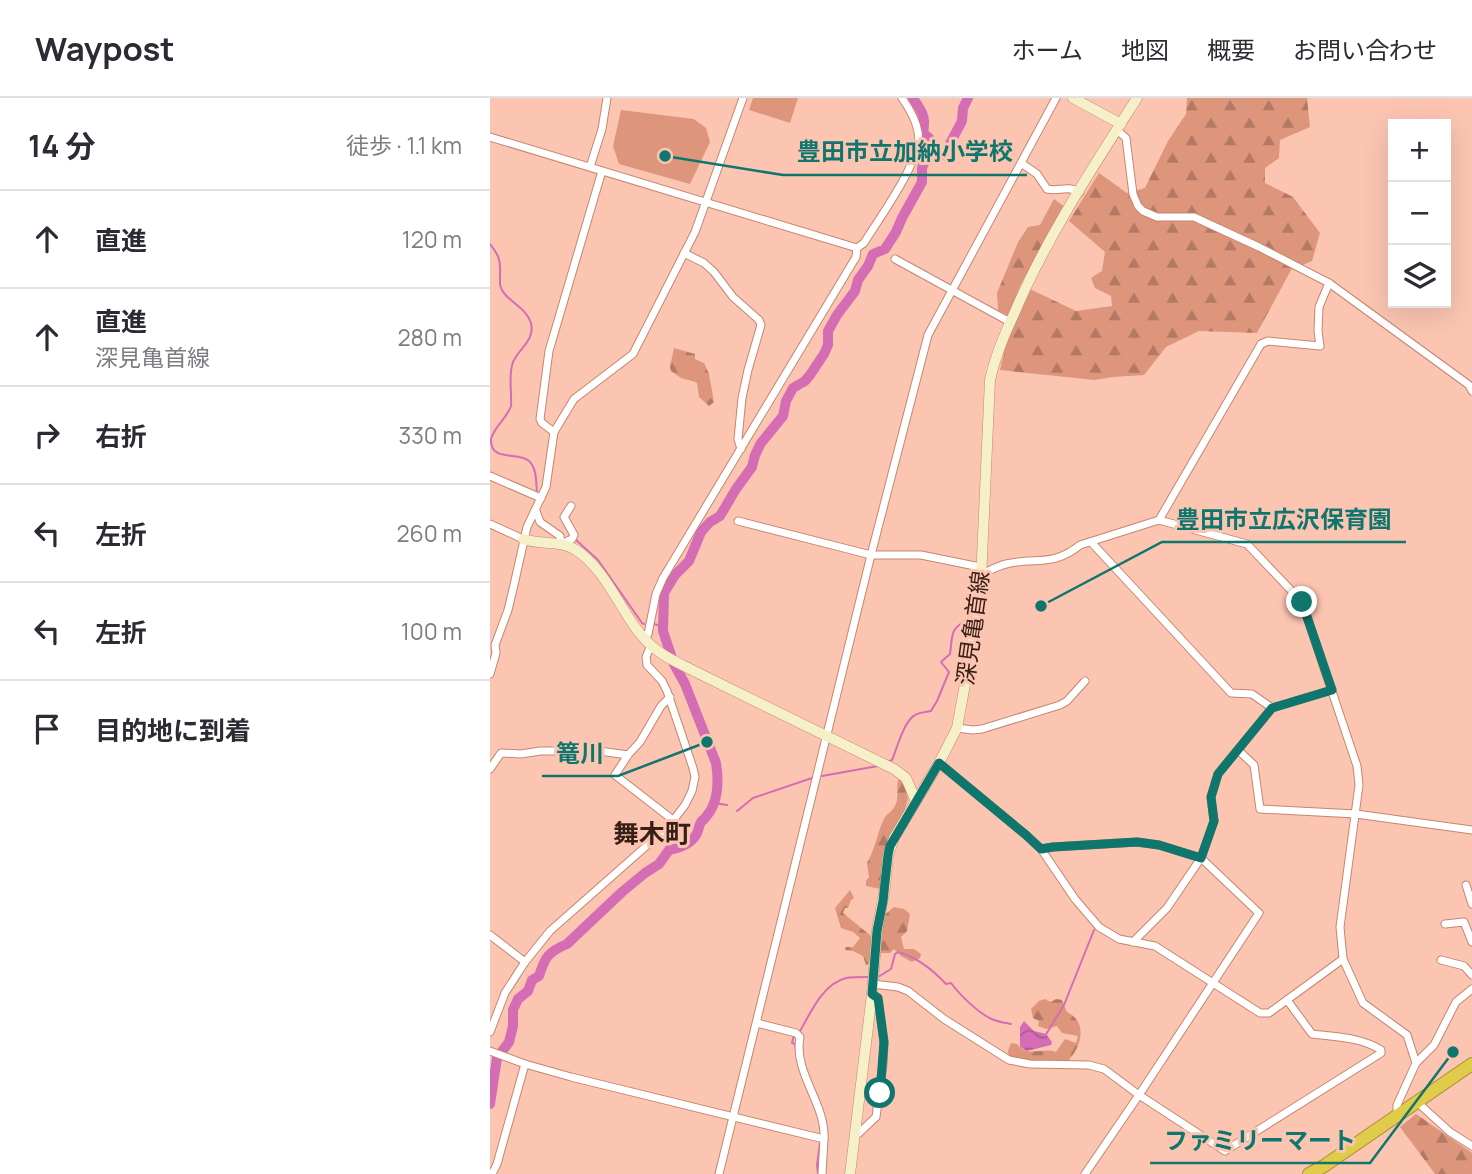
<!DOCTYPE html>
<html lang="ja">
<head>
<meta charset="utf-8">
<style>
  :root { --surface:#fff; --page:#f2f2f3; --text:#2b2b33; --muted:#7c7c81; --line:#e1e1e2 }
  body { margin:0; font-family:Manrope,"Noto Sans JP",sans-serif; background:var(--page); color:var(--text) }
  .controls { position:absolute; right:21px; top:21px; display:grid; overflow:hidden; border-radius:0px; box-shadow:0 7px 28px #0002 }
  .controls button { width:63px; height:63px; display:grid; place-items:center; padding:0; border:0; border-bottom:2px solid var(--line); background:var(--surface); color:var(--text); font:35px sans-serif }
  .stop { position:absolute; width:21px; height:21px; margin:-16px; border:5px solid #0f766e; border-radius:50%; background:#fff }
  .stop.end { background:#0f766e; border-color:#fff; box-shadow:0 2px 7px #0008 }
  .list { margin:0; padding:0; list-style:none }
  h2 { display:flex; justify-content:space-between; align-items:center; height:91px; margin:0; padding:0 28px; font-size:30px }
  h2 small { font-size:23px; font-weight:400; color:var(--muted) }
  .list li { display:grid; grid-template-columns:46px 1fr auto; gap:21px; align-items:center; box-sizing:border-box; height:98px; padding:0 28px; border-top:2px solid var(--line) }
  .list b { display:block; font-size:26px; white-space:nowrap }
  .list p { margin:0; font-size:23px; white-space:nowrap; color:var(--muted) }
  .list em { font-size:23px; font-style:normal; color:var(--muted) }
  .icon { flex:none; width:38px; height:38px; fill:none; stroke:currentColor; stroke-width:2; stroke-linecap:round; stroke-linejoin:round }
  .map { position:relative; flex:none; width:982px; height:1076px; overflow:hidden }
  header { display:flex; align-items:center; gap:42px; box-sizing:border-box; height:98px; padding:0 35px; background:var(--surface); border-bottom:2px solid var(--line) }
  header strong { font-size:33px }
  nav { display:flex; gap:38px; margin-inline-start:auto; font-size:24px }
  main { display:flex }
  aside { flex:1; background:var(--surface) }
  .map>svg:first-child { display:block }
  .green { fill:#dd957b }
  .forest { fill:url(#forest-firs) }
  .water { fill:url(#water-waves) }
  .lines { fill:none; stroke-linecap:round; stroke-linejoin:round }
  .stream { stroke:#d56db4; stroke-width:2 }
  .river { stroke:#d56db4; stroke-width:10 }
  .street-casing { stroke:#c5866f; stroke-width:9 }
  .secondary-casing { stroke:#c5866f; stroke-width:11 }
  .highway-casing { stroke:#a58f38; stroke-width:14 }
  .street { stroke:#fff; stroke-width:7 }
  .secondary { stroke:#f6f0c9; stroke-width:10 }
  .highway { stroke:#e0cc4a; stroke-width:12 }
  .route { stroke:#0f766e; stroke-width:9 }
  .labels { text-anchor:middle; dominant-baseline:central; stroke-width:6; stroke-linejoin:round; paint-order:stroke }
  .street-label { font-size:23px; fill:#381f16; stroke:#fbc5b2 }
  .quarter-label { font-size:26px; font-weight:bold; fill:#381f16; stroke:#fbc5b2 }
  .leader { fill:none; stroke:#0f766e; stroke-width:2.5 }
  .callout-dot { fill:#0f766e; stroke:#fbc5b2; stroke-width:2.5 }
  .callout-label { font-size:24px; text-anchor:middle; font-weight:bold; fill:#0f766e; stroke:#fbc5b2; stroke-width:6; stroke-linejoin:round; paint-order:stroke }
</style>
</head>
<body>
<header>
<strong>Waypost</strong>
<nav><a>ホーム</a><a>地図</a><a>概要</a><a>お問い合わせ</a></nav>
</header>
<main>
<aside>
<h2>14 分<small>徒歩 · 1.1 km</small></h2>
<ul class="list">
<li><svg class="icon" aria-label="ahead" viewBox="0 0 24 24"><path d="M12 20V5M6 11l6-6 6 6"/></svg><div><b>直進</b></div><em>120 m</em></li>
<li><svg class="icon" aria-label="ahead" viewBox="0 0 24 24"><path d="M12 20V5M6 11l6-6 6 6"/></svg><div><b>直進</b><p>深見亀首線</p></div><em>280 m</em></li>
<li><svg class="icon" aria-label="right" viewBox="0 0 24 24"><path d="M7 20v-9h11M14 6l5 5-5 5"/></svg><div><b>右折</b></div><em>330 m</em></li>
<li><svg class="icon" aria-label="left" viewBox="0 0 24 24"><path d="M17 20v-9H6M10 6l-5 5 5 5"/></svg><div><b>左折</b></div><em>260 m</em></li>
<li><svg class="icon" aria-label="left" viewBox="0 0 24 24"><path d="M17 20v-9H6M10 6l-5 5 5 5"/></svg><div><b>左折</b></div><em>100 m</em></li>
<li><svg class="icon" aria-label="arrive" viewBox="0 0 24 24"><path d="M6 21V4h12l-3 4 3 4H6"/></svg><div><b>目的地に到着</b></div></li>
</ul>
</aside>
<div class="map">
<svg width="982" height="1076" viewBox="0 0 982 1076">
  <defs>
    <pattern id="forest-firs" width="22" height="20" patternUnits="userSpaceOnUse" patternTransform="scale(1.75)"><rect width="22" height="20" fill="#dd957b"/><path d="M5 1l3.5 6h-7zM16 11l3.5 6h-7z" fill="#b47964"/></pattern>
    <pattern id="water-waves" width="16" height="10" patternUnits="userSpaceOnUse" patternTransform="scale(1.75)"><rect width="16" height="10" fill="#d56db4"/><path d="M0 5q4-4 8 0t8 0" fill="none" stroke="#ae5991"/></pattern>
  </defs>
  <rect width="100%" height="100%" fill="#fbc5b2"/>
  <!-- green -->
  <g class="green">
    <polygon points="263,0 308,0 300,25 259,12"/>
    <polygon points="131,12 204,21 216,30 220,44 200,86 129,66 123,48"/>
  </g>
  <!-- forest -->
  <g class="forest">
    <polygon points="697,0 817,0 820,29 790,42 789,60 775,70 775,85 803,99 830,135 822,163 801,172 767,235 709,233 676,249 654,277 623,279 604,282 510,272 519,234 532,210 540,191 586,213 622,208 621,198 605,190 601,180 612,173 615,154 579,123 609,75 637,95 655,90 678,43 696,16"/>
    <polygon points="564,101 575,109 530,188 519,218 508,212 507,195 528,144 538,129 550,127"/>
    <path d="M184,250L205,256V261L214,265L219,276L224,304L219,308L209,299L207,285C202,282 197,282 191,280C187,278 185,275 181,273L180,269Z"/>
    <path d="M409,680L415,689L418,701L391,791L376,788V783L379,779L377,765C385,752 387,735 394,721C396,716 402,714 405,708C410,699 405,689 409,680Z"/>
    <polygon points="360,792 364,800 361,802 358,810 355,810 353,815 381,838 387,839 392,819 404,809 414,811 420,816 417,833 411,839 414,851 424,851 431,856 430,860 422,864 411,858 404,851 400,855 391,855 388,851 380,865 376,867 373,858 363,853 355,852 356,849 363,849 370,840 363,834 351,830 345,810"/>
    <path d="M555,901L561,904L566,901L572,902L577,914C599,925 591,950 577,964H537L519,959L518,953L521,945L527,946C537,960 552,949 566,954L575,941L586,945L588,938L572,935L567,928L556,931L548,928L549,923L543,920L541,911L549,903Z"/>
    <polygon points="926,1016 982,1055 982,1076 945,1076 910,1029"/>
  </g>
  <!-- water -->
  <polygon class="water" points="534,923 544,933 556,936 562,944 561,947 537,953 530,949 530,929"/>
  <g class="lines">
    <!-- stream -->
    <g class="stream">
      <path d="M0,146C8,156 11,162 10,176C10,179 10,184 10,187C14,203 36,208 41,225C45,243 29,250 23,264C18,277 22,293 21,308C17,320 4,329 1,341C0,365 29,353 39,363C47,370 46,385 47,395"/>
      <polyline points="85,441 108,462 152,525 154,526"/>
      <polyline points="164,526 168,527 173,533"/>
      <path d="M400,663L402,662C407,650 414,623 425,617C430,614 436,614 441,613L447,603L459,574L451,564L460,556C463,536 459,532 478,521C481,505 481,490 485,474"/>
      <polyline points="332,678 388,668"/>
      <polyline points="224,705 237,707"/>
      <polyline points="247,713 263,700 322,680"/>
      <path d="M388,879L401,871L405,856L408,854C427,859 442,871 456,886L461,885C470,897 490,917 504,922C509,924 516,925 521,926"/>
      <path d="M309,935C320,916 332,886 356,880C363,879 371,879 378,879"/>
      <polyline points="304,937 302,945 305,946 309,970"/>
      <polyline points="555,938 574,907 604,832"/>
      <polyline points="328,1076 327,1067 330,1045"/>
    </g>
    <!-- river -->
    <g class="river">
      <polyline points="436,63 446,60 455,55 472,23 473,10 478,0"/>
      <path d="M0,1006L7,960L19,944L23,928V912L28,901L38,893L42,882L49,878C55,859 58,854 77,846L132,794L155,775L169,766L179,752C190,750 202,746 207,735C209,731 209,727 211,724C212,722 214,722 215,720C229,705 229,684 226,665L195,586L184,566L173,533L174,495L185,477L199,463L211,434L220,424L230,418L246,391L262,369L265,357L271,345L293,318L296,303L303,290L315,283L320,277L334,256L338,247V233L347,217L365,193L368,182L378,168L383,156L395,151L406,134L412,120L432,84V70L438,55L439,40L434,36C433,32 434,29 434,25C435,16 427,7 423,0"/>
    </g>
    <defs>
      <g id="street">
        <polyline points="627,32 636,40 643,96 648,108 653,113 667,119 704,119 769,149 839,185 979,287 982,293"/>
        <polyline points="0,39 367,150"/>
        <path d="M531,65L547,76L557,91C570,94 575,87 590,94"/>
        <polyline points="100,69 112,31 117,0"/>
        <polyline points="194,155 214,165 224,174 243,199 269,222 271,227 258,272 252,300 248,341 251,351"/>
        <polyline points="405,161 520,224"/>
        <polyline points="64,334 52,325 50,321 59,253 112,73"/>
        <polyline points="0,378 51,400"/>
        <polyline points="46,413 50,424 70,438 71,446 82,441 84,437 74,419 81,408"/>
        <polyline points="669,422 771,246 778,243 830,248 828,233 829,209 839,185"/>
        <polyline points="248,423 381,457 431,457 490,469"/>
        <polyline points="0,426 33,441"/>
        <polyline points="601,444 741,595 762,596 782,610"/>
        <path d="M490,477C499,473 507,468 516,466C546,459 563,469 590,447L669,422L757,446L812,504L867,668L869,687L850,829L853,861L873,905L917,937L926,965"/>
        <path d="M155,540L158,536L166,496L173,480L366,159L367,150L374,145C389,120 433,62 428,34C426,22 419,10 412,0"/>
        <polyline points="0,576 6,555 5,547 18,512 24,487 37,429 56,389 64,334 84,301 143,256 205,134 253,0"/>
        <polyline points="180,599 171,608 150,644 138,657 125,677 183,722"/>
        <polyline points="467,630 483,632 492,631 570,607 577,603 595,583"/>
        <polyline points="748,652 764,667 770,711 866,716 982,732"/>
        <polyline points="449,665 536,737 551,751 585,801 609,829 629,841 665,848 770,915 779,915 853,861"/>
        <polyline points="0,671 11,655 31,656 50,653 75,653 88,650 138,657"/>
        <polyline points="551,751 563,749 647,744 669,747 711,760 769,815 649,997 595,1076"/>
        <polyline points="976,787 982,806"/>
        <polyline points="955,826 974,824 982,844"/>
        <polyline points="0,837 35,864"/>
        <polyline points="643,844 677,810 711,760 724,723 721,699 728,676 782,610 842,592"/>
        <polyline points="951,862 974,868 982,877"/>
        <path d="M383,886L408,889L418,893L454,921L519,962L540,966L599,967L614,971L649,997L735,1053L891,955V952C871,939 845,939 822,936L797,902"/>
        <path d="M267,925L306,935L310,939C303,975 336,1005 334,1041"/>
        <polyline points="0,934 15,895 35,864 60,833 179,728 195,707 202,693 205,679 203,670 177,593 172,583 157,567 156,559 161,547"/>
        <polyline points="0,953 35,966 81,979 334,1041 332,1076"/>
        <polyline points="927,1004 960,1034 982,1048"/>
        <polyline points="907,1017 907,1007 926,965 944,947 966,904 982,891"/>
        <polyline points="365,1036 369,1035 386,1019 393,966 394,944 388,900 382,896"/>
        <polyline points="2,1076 7,1066 35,966"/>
        <polyline points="229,1076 381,457 438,237 566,0"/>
      </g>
      <g id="secondary">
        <polyline points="583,0 631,26"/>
        <path d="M33,441C50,447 71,442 86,452C121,475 133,524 163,549C175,560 191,566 206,574L404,671L416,680L426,703"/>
        <path d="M360,1076L382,896L387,833L395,789L398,757L404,740L449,665L467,630L490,504L500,282C505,259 514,237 524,216C556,140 603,69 647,0"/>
      </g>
      <polyline id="highway" points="819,1076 834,1068 982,966"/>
    </defs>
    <!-- street casing -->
    <use href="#street" class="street-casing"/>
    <!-- secondary casing -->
    <use href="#secondary" class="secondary-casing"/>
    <!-- highway casing -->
    <use href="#highway" class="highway-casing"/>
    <!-- street -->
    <use href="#street" class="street"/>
    <!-- secondary -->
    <use href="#secondary" class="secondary"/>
    <!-- highway -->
    <use href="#highway" class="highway"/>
  </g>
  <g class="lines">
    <!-- route -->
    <polyline class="route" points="390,995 394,944 388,900 382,896 387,833 393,803 398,757 400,748 449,665 536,737 551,751 563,749 647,744 669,747 711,760 724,723 721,699 728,676 782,610 842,592 812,504"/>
  </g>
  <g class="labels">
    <!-- street labels -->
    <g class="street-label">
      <text transform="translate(482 530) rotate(-82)">深見亀首線</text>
    </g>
    <!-- quarter labels -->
    <g class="quarter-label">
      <text x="162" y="735">舞木町</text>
    </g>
  </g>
  <!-- callouts -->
  <path class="leader" d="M175 58L293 77H537M551 508L672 444H916M217 644L128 678H52M963 954L880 1065H660"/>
  <g class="callout-dot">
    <circle cx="175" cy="58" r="7"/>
    <circle cx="551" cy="508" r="7"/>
    <circle cx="217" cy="644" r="7"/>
    <circle cx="963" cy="954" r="7"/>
  </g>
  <g class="callout-label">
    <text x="415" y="62">豊田市立加納小学校</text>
    <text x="794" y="430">豊田市立広沢保育園</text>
    <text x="90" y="664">篭川</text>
    <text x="770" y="1051">ファミリーマート</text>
  </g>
</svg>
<div class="controls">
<button>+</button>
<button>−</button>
<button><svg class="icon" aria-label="layers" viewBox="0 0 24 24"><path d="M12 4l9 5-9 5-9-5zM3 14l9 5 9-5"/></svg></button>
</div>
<div class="stop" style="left:390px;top:995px"></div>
<div class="stop end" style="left:812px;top:504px"></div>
</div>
</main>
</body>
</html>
